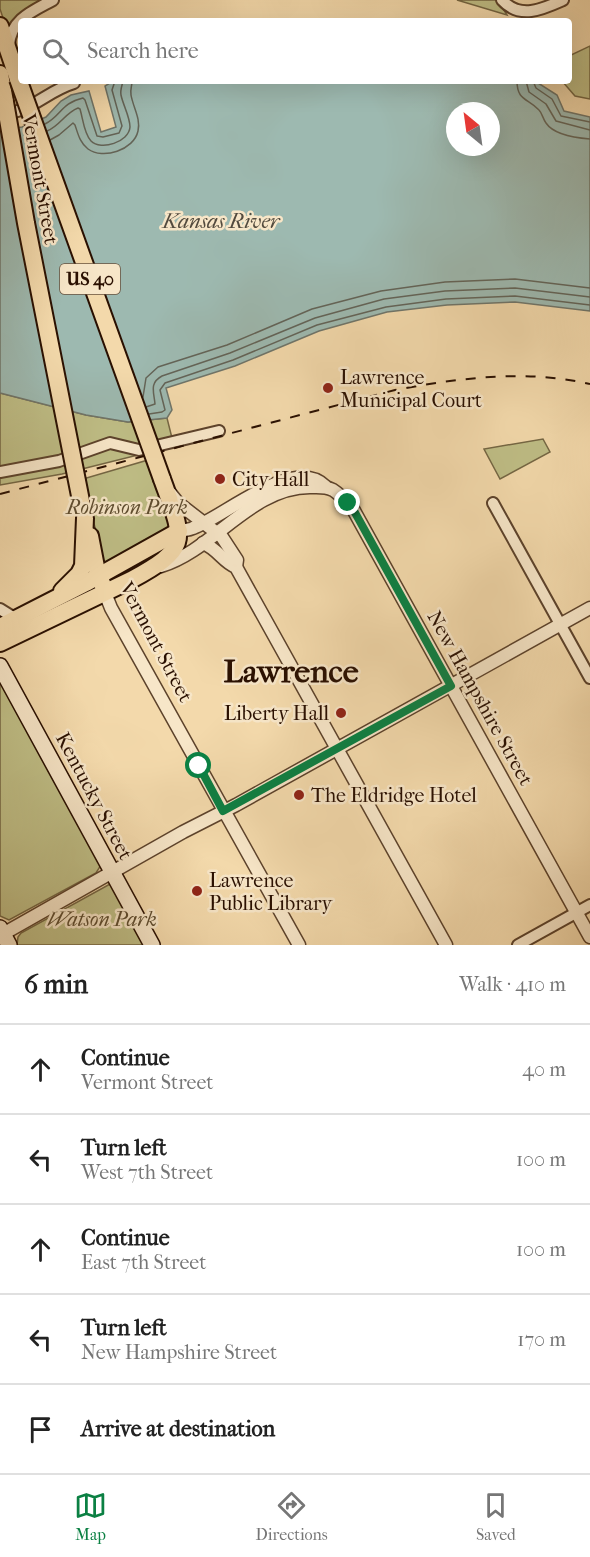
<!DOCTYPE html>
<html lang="en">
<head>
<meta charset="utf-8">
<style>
  :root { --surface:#fff; --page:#f2f2f2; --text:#222; --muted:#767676; --line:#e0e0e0; --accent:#0b8043 }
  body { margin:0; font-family:"IM FELL French Canon",serif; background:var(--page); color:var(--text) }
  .compass { position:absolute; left:446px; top:102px; width:54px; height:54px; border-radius:50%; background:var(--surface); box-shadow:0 6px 24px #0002; rotate:331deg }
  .stop { position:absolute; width:18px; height:18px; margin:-14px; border:4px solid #0b8043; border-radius:50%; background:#fff }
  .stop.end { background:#0b8043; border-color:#fff; box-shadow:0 2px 6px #0008 }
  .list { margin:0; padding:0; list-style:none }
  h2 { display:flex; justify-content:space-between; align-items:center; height:78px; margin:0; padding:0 24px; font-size:26px }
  h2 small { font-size:20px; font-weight:400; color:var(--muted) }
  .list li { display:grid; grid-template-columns:39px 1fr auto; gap:18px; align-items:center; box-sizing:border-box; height:90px; padding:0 24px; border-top:2px solid var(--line) }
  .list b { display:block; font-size:22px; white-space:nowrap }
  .list p { margin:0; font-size:20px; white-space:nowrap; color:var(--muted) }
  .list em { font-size:20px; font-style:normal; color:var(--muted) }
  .icon { flex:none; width:33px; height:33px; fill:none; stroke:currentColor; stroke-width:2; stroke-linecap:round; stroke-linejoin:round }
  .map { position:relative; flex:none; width:590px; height:945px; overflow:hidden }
  .search { position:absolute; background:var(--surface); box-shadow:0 6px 24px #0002; left:18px; right:18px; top:18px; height:66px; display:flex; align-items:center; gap:15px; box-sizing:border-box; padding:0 21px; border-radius:6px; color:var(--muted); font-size:22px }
  .sheet { height:528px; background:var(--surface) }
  nav { display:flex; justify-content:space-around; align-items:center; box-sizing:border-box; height:84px; border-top:2px solid var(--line); background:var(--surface); font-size:16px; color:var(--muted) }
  nav a { display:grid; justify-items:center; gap:3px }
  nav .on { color:var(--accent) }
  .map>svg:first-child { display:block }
  .green { fill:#bfbe86; stroke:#746643; stroke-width:1.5 }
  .water { fill:#9db9b0; stroke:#6f756a; stroke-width:1.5; fill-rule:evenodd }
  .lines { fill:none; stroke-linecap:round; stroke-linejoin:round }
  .shore { stroke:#636458; stroke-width:1.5 }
  .minor-casing { stroke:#5c422b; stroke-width:14 }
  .tertiary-casing { stroke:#5c422b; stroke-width:15 }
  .secondary-casing { stroke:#290f00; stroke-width:18 }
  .trunk-casing { stroke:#290f00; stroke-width:20 }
  .minor { stroke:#f7e6c8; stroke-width:10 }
  .tertiary { stroke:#f7e6c8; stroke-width:12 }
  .secondary { stroke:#f7e6c8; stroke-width:15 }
  .trunk { stroke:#f3d9ab; stroke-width:16 }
  .rail { stroke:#290f00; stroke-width:2; stroke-dasharray:10 10; stroke-linecap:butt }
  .trunk-bridge-casing { stroke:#290f00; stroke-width:20; stroke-linecap:butt }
  .trunk-bridge { stroke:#f3d9ab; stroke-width:16 }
  .route { stroke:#0b8043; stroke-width:8 }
  .poi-dot { fill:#8f2418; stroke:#f7e6c8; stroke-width:2 }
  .labels { text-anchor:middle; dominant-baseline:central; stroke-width:5; stroke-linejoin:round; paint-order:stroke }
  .shield { fill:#f7e6c8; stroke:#67503c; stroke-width:1.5 }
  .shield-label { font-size:18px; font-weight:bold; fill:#290f00 }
  .street-label { font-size:20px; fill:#290f00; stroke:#f7e6c8 }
  .poi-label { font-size:20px; fill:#290f00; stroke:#f7e6c8; text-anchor:start }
  .park-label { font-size:20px; font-style:italic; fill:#5e4c2f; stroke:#f7e6c8 }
  .water-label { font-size:21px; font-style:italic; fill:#524a3e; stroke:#f7e6c8 }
  .town-label { font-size:32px; font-weight:bold; fill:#290f00; stroke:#f7e6c8 }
</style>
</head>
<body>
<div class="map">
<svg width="590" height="945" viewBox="0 0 590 945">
  <rect width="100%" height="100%" fill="#f3d9ab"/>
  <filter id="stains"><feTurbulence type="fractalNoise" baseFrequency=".00333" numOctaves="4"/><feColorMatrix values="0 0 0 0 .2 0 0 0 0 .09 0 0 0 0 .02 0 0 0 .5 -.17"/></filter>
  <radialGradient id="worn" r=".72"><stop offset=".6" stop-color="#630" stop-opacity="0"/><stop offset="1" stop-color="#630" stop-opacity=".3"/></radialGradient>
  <!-- green -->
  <g class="green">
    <polygon points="0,0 39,0 9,28 6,27 0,9"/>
    <polygon points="457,0 498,0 507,15"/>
    <polygon points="590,46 590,99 575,96 562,81 569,81 569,56"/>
    <polygon points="0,393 86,415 128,422 167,418 174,446 62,474 0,485"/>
    <polygon points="543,439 550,452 500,479 484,449"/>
    <polygon points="148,460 172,526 104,564 83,479"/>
    <polygon points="0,680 101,865 96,873 9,920 0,916"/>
    <polygon points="110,884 147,945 17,945 18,937 21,933"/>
  </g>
  <!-- water -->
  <path class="water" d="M113,81H535L557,95L564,111L590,117V311L515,302L447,305L387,312L319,331L235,366L166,388L172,410L167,418L128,422L86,415L0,393V130L22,127L46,117L61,101L71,95L89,91L101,132L116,127L105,86ZM455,111H491V147H455Z"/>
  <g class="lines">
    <!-- shore -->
    <g class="shore">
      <path d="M517,81C517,101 528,98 539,110C542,113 543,119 546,123C554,135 577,138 590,139"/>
      <polyline points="526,81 529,92 546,104 556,121 590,130"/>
      <polyline points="533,81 536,88 552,99 561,116 590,122"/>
      <path d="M45,124C61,116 61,103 83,98L85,100L97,136L103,137L119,133L122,126L112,90L115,81"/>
      <path d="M47,131C60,126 65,113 78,108L80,109C83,119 84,134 91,141C101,151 129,142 130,127C130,117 123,105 121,95C120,90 122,86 123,81"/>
      <path d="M50,140L59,135L73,123L75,125C78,134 80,143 88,149C103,160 134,150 138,131C141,119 133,107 131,95C130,90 132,86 132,81"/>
      <polyline points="143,397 146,378 158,367 227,345 312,309 381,291 445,282 515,279 590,288"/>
      <path d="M146,407L155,404C154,392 149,383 162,376L230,353L315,318L384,299L445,291L515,288L590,297"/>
      <polyline points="149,414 162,412 165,410 160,390 165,383 233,360 317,325 386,307 446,299 515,296 590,305"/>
    </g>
    <defs>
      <g id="minor">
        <path d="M502,0C520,20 543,9 563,0"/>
        <path d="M9,45C11,19 33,11 53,0"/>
        <path d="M3,114C31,112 47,91 74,83"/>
        <polyline points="0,472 59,461 110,443 139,450 219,431"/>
        <polyline points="493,503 590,678"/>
        <polyline points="0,609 16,619"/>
        <polyline points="518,945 590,905"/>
      </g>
      <g id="tertiary">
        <polyline points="170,493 178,503 222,537 237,560 236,567"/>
        <path d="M179,531C183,530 189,530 193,528C224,517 294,455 325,486"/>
        <path d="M203,543C218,549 223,562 236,567L446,945"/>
        <path d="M161,566C214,550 251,487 310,487C318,487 326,486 333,490C341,495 347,502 353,509L590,937"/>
        <polyline points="105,593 111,608 299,945"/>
        <polyline points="3,934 183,832 236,805 590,608"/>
      </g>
      <g id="secondary">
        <polyline points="0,666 152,945"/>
        <polyline points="0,928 9,945"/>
      </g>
      <g id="trunk">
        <polyline points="0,26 18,79"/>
        <polyline points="0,74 5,102"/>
        <polyline points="90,536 96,567 103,586"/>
        <polyline points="62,591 79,574 83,566 85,518"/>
        <polyline points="0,627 86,583 179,531"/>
        <path d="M0,643L131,580C192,547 184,540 162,479"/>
      </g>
    </defs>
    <!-- minor casing -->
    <use href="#minor" class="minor-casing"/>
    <!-- tertiary casing -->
    <use href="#tertiary" class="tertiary-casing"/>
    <!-- secondary casing -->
    <use href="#secondary" class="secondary-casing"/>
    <!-- trunk casing -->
    <use href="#trunk" class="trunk-casing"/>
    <!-- minor -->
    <use href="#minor" class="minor"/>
    <!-- tertiary -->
    <use href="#tertiary" class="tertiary"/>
    <!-- secondary -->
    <use href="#secondary" class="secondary"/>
    <!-- trunk -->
    <use href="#trunk" class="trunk"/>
    <!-- rail -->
    <path class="rail" d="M0,494L395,390C460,378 525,369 590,384"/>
    <defs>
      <g id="trunk-bridge">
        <polyline points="18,79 162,479"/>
        <polyline points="5,102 26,223 82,506"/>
      </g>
    </defs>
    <!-- trunk-bridge casing -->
    <use href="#trunk-bridge" class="trunk-bridge-casing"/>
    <!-- trunk-bridge -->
    <use href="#trunk-bridge" class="trunk-bridge"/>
  </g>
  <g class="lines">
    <!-- route -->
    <polyline class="route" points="199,766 223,811 451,686 353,509 348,503"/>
  </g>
  <!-- markers -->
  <g class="poi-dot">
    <circle cx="328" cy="388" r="6"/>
    <circle cx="220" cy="479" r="6"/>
    <circle cx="341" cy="713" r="6"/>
    <circle cx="299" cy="795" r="6"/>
    <circle cx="197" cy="891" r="6"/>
  </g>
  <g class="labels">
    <!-- shield labels -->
    <rect class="shield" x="60" y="264" width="60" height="30" rx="4.5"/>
    <g class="shield-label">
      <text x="90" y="279">US 40</text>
    </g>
    <!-- street labels -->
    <g class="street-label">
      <text transform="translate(40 179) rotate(80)">Vermont Street</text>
      <text transform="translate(156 642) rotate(62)">Vermont Street</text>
      <text transform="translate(480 698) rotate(61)">New Hampshire Street</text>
      <text transform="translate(94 796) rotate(62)">Kentucky Street</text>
    </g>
    <!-- poi labels -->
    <g class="poi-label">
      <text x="340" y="377">Lawrence<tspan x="340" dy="23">Municipal Court</tspan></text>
      <text x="232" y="479">City Hall</text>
      <text x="329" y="713" text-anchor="end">Liberty Hall</text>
      <text x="311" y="795">The Eldridge Hotel</text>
      <text x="209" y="880">Lawrence<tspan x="209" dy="23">Public Library</tspan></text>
    </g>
    <!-- park labels -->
    <g class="park-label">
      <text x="127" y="507">Robinson Park</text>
      <text x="102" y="919">Watson Park</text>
    </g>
    <!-- water labels -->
    <g class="water-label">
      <text x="221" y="221">Kansas River</text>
    </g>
    <!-- town labels -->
    <g class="town-label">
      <text x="291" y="671">Lawrence</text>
    </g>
  </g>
  <rect width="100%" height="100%" filter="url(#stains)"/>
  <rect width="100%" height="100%" fill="url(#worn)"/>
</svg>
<svg class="compass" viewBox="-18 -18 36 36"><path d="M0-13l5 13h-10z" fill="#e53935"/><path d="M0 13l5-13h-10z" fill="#767676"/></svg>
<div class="stop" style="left:199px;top:766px"></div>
<div class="stop end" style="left:348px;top:503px"></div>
<div class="search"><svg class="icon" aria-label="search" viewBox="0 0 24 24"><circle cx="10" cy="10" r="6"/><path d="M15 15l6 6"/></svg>Search here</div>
</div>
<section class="sheet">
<h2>6 min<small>Walk · 410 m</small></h2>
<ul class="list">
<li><svg class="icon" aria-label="ahead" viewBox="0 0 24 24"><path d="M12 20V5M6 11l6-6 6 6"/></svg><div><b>Continue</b><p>Vermont Street</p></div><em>40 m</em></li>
<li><svg class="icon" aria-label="left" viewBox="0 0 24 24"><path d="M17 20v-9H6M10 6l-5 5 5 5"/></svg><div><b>Turn left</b><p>West 7th Street</p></div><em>100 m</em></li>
<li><svg class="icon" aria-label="ahead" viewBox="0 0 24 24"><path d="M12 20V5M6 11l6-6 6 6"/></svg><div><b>Continue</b><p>East 7th Street</p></div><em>100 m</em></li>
<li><svg class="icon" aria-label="left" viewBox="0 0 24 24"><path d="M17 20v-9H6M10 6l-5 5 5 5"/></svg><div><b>Turn left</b><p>New Hampshire Street</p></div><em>170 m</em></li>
<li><svg class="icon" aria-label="arrive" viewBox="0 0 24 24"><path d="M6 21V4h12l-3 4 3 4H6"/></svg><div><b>Arrive at destination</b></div></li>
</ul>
</section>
<nav>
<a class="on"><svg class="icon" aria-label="map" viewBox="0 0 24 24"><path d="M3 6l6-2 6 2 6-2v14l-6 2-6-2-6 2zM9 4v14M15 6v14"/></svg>Map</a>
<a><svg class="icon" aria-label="directions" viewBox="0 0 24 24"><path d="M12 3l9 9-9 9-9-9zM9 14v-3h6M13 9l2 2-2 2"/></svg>Directions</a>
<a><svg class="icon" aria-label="saved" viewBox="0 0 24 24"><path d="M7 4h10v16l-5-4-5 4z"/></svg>Saved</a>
</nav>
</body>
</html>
